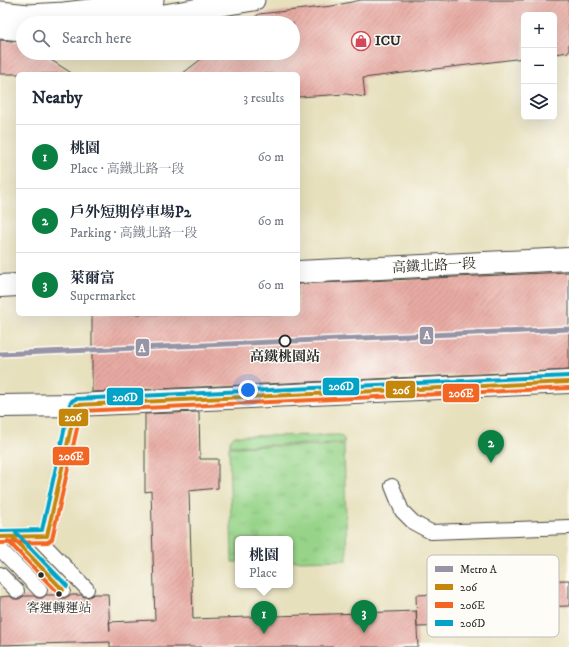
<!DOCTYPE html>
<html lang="en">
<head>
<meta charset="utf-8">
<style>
  :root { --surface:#fff; --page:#f6f6f7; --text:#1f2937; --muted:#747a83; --line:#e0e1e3; --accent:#0b8043 }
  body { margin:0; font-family:"IM FELL DW Pica","Noto Serif TC",serif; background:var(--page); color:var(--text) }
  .controls { position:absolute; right:12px; top:12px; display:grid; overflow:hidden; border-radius:6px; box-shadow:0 4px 16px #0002 }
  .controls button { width:36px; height:36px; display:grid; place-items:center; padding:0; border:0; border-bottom:1px solid var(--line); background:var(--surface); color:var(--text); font:20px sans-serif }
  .you { position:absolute; left:248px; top:390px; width:14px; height:14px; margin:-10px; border:3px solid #fff; border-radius:50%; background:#1a73e8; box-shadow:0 0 0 6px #1a73e833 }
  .badge { display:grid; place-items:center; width:26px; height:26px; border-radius:50%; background:var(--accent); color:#fff; font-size:13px; font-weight:700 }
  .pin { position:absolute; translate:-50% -33px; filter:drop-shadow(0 1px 2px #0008) }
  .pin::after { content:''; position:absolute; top:21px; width:14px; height:12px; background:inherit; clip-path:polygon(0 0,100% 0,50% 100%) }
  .popup { position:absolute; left:235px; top:536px; width:58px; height:52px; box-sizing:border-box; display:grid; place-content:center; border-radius:6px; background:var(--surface); filter:drop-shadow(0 1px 3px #0005); font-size:13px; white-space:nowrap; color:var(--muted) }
  .popup b { font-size:15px; color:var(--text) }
  .popup::after { content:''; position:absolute; left:50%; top:100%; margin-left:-8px; border:8px solid transparent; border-top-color:var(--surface) }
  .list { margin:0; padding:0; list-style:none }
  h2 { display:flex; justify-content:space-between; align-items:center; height:52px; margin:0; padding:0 16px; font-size:17px }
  h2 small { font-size:13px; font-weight:400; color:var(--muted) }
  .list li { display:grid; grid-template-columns:26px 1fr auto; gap:12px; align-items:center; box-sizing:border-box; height:64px; padding:0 16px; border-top:1px solid var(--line) }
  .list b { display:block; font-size:15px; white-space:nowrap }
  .list p { margin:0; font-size:13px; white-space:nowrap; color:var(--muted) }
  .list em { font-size:13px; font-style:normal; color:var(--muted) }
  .icon { flex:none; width:22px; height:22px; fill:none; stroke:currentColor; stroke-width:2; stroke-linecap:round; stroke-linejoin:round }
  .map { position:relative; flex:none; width:569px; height:647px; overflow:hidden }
  .search { position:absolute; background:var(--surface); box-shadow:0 4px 16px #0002; left:16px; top:16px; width:284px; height:44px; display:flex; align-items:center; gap:10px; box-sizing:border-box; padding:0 14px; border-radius:22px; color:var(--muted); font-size:15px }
  .panel { position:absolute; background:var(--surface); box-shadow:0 4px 16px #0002; left:16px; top:72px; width:284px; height:244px; border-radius:6px }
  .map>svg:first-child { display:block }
  .grass { fill:url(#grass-tufts); stroke:#61805a }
  .building { fill:url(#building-hatch) }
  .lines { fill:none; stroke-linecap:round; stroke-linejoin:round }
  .service-casing { stroke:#474641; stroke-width:16 }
  .pedestrian-casing { stroke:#474641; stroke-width:23 }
  .tertiary-casing { stroke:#474641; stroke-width:24 }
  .service { stroke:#fff; stroke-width:14 }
  .pedestrian { stroke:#fff; stroke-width:21 }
  .tertiary { stroke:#fff; stroke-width:22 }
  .bus-1-casing { stroke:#fdfcf7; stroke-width:7 }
  .bus-2-casing { stroke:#fdfcf7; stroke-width:7 }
  .bus-3-casing { stroke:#fdfcf7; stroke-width:7 }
  .bus-1 { stroke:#c4870b; stroke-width:4 }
  .bus-2 { stroke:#f26522; stroke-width:4 }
  .bus-3 { stroke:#02a3c6; stroke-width:4 }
  .metro-1-casing { stroke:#fdfcf7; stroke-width:8 }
  .metro-1 { stroke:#9994a5; stroke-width:5 }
  .stop-dot { fill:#fdfcf7; stroke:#2b2b2b; stroke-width:2 }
  .bus-dot { fill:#2b2b2b; stroke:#fdfcf7; stroke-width:1.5 }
  .labels { text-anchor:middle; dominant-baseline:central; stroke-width:3; stroke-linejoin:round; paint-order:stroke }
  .bus-label { font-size:13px; fill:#2b2b2b; stroke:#fdfcf7 }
  .poi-label { font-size:14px; font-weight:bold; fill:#2b2b2b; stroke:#fdfcf7; text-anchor:start }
  .street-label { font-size:14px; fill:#2b2b2b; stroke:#fdfcf7 }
  .stop-label { font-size:14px; font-weight:bold; fill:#2b2b2b; stroke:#fdfcf7 }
  .key { fill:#fdfcf7; stroke:#bebdba; stroke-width:1 }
  .key-label { font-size:11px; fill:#2b2b2b }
  .line-badge { stroke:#fdfcf7; stroke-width:1.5 }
  .badge-label { font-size:11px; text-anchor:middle; font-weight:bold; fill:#fff }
</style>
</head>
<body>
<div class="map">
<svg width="569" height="647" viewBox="0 0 569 647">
  <defs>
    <pattern id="grass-tufts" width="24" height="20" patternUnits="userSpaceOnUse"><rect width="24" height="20" fill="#97d489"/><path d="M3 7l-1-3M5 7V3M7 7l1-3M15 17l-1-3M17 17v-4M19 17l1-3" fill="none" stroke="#82b676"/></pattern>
    <pattern id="building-hatch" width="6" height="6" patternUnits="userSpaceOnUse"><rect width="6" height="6" fill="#e7aaa2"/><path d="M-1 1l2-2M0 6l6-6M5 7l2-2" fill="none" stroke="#c6928c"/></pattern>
  </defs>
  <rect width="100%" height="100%" fill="#fdfcf7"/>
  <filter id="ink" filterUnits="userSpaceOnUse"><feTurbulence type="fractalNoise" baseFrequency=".025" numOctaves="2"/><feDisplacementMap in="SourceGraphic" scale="8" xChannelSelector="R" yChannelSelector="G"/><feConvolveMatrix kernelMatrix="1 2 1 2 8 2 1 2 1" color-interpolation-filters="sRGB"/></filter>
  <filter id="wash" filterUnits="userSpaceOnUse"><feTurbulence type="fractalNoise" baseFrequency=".012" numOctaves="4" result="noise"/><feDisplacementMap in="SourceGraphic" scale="16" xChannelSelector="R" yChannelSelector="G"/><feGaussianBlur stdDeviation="0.9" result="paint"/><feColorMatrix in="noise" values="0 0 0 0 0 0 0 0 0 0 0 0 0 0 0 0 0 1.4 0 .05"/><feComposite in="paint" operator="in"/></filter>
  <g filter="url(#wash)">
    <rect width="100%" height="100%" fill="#e7e0bd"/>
    <!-- grass -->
    <g class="grass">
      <polygon points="340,435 344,439 344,443 230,446 230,440 235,436"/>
      <polygon points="344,445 347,560 290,561 290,539 238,539 238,562 232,562 229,447"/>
    </g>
    <g id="blocks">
      <!-- building -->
      <g class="building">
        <polygon points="361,0 569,0 569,52 554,54 554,15 524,15 524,58 363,78 365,97 346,94 298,97 298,74 182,74 209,53 293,53 293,23 248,23 259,14 332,6"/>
        <polygon points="0,40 23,42 23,53 40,53 73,74 0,74"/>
        <polygon points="569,272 569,370 92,392 92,314 298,314 298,284"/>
        <polygon points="199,412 200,459 218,459 218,488 189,491 193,619 416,611 418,647 110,647 110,642 0,645 0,597 10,596 14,599 19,599 24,596 34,596 37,598 42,598 46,595 56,595 60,598 65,598 70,595 81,595 84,597 89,597 94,594 108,594 110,631 109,622 155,620 151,491 145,492 145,414"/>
        <polygon points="569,580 569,606 492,608 492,625 417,627 416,595 466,593 465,582"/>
      </g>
    </g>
  </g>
  <g filter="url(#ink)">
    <use href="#blocks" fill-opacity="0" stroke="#474641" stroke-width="1"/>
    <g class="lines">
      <defs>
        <g id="service">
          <polyline points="392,486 402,511 414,523 431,532 569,527"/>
          <polyline points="36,536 87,589"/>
          <polyline points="0,537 47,536 76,405"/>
          <polyline points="12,537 63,590"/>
          <polyline points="0,549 40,590"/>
          <polyline points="0,574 17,591"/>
        </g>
        <g id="pedestrian">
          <polyline points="0,12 28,15 64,13 117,7 153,0"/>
          <polyline points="117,23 229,4 254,0"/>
          <polyline points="0,28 23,30"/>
        </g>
        <g id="tertiary">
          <polyline points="298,272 569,259"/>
          <polyline points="0,286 18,285"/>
          <polyline points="0,406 76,405 569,382"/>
        </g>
      </defs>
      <!-- service casing -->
      <use href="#service" class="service-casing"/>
      <!-- pedestrian casing -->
      <use href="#pedestrian" class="pedestrian-casing"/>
      <!-- tertiary casing -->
      <use href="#tertiary" class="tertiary-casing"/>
      <!-- service -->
      <use href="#service" class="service"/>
      <!-- pedestrian -->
      <use href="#pedestrian" class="pedestrian"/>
      <!-- tertiary -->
      <use href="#tertiary" class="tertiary"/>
      <defs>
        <g id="bus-1">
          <polyline points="0,537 47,536 76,405 569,382"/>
          <polyline points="12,537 63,590"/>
        </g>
        <g id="bus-2">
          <polyline points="8,541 59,594"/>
          <polyline points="0,543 48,542 52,539 81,411 569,388"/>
        </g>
        <g id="bus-3">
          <polyline points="0,531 42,530 70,404 72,401 75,399 569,376"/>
          <polyline points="16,533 67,586"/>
        </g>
      </defs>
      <!-- bus-1 casing -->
      <use href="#bus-1" class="bus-1-casing"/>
      <!-- bus-2 casing -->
      <use href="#bus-2" class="bus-2-casing"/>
      <!-- bus-3 casing -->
      <use href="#bus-3" class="bus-3-casing"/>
      <!-- bus-1 -->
      <use href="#bus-1" class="bus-1"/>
      <!-- bus-2 -->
      <use href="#bus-2" class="bus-2"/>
      <!-- bus-3 -->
      <use href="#bus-3" class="bus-3"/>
      <defs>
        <polyline id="metro-1" points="0,354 569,329"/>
      </defs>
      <!-- metro-1 casing -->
      <use href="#metro-1" class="metro-1-casing"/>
      <!-- metro-1 -->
      <use href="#metro-1" class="metro-1"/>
    </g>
  </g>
  <!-- icons -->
  <defs>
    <symbol id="shop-ring" viewBox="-11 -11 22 22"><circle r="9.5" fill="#fdfcf7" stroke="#d1495b" stroke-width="1.5"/><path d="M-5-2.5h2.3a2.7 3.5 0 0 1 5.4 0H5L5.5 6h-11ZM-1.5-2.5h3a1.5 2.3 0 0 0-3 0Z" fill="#d1495b"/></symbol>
  </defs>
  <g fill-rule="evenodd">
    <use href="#shop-ring" x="350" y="30" width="22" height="22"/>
  </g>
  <!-- markers -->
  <circle class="stop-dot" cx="285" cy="341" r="5.5"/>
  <g class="bus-dot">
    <circle cx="41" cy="575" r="3.5"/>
    <circle cx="59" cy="594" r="3.5"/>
  </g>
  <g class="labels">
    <!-- bus labels -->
    <g class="bus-label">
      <text x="59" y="608">客運轉運站</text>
    </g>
    <!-- poi labels -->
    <g class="poi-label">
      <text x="375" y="41">ICU</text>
    </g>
    <!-- street labels -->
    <g class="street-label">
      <text transform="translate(434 266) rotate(-3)">高鐵北路一段</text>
    </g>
    <!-- stop labels -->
    <g class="stop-label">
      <text x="285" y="357">高鐵桃園站</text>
    </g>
  </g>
  <!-- legend -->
  <rect x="427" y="555" width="132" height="82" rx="6" class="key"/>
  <rect x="435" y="566" width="18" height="6" fill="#9994a5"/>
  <rect x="435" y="584" width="18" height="6" fill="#c4870b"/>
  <rect x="435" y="602" width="18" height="6" fill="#f26522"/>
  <rect x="435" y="620" width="18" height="6" fill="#02a3c6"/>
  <g class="key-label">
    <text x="460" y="573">Metro A</text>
    <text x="460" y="591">206</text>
    <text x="460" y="609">206E</text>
    <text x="460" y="627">206D</text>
  </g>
  <g class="line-badge">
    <rect x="419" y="326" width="15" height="19" rx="4" fill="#9994a5"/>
    <rect x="135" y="338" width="15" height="19" rx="4" fill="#9994a5"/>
    <rect x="322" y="377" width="38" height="19" rx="4" fill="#02a3c6"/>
    <rect x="385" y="380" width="31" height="19" rx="4" fill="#c4870b"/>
    <rect x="442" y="383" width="38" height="20" rx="4" fill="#f26522"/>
    <rect x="106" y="387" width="38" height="19" rx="4" fill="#02a3c6"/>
    <rect x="58" y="408" width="31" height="19" rx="4" fill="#c4870b"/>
    <rect x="52" y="446" width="38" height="20" rx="4" fill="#f26522"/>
  </g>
  <g class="badge-label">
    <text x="427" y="339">A</text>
    <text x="142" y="352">A</text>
    <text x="341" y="390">206D</text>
    <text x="401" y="394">206</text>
    <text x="461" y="397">206E</text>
    <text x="125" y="401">206D</text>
    <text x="73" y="421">206</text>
    <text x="71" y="460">206E</text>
  </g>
</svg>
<div class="controls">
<button>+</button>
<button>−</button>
<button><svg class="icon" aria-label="layers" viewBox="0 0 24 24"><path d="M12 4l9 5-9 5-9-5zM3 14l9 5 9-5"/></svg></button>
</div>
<div class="you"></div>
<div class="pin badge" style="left:264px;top:634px">1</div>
<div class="popup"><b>桃園</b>Place</div>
<div class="pin badge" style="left:491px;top:463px">2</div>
<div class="pin badge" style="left:364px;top:633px">3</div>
<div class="search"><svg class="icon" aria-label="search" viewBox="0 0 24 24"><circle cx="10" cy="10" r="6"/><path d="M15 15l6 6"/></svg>Search here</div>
<section class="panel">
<h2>Nearby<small>3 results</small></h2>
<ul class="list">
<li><span class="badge">1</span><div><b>桃園</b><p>Place · 高鐵北路一段</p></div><em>60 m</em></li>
<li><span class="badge">2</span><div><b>戶外短期停車場P2</b><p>Parking · 高鐵北路一段</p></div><em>60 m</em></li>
<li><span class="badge">3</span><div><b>萊爾富</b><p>Supermarket</p></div><em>60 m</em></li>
</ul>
</section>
</div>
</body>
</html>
